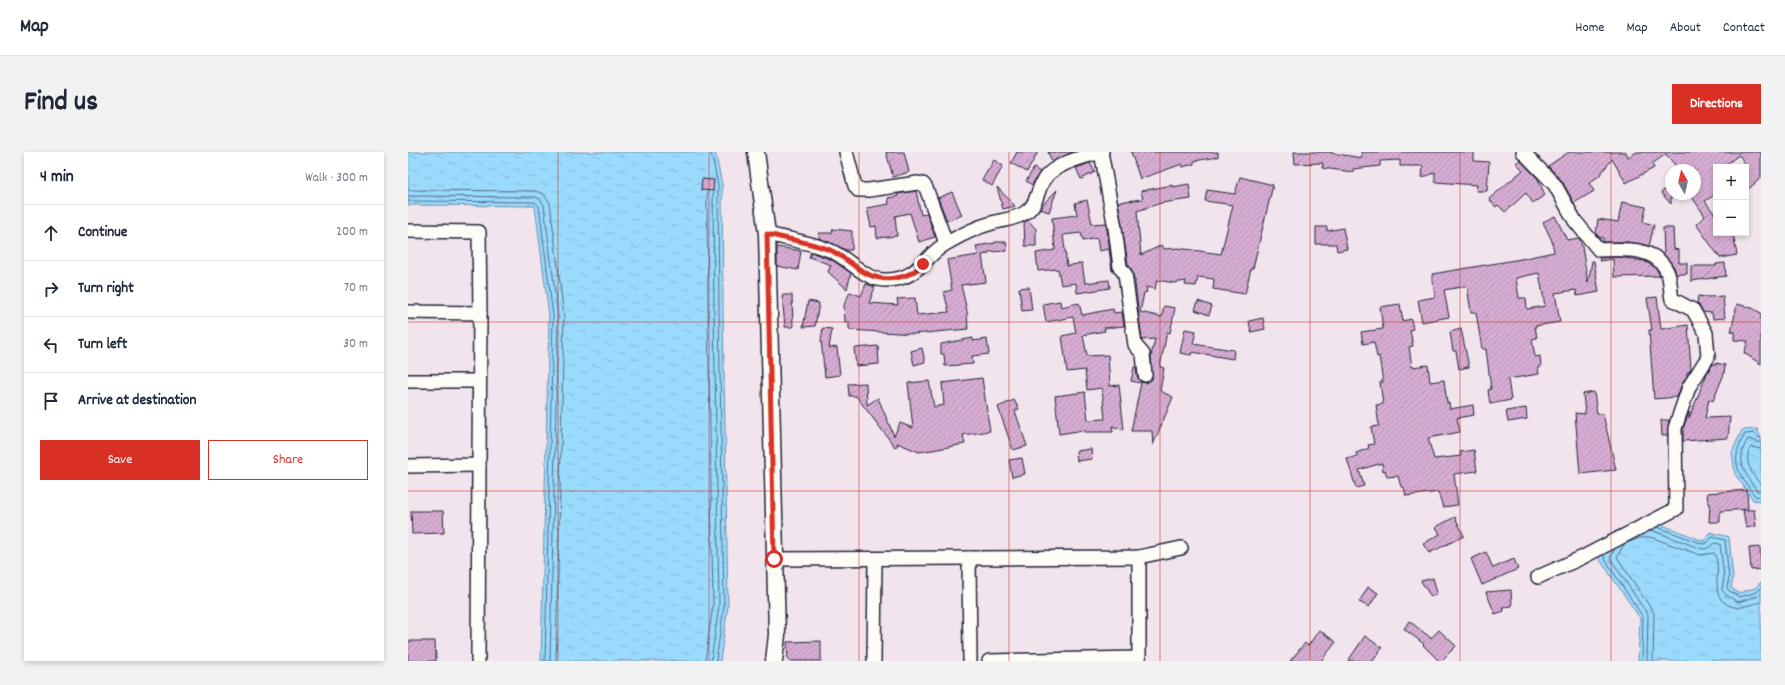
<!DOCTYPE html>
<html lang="en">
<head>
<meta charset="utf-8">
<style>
  :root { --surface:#fff; --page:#f2f2f3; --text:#1f2937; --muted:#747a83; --line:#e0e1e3; --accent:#d93025 }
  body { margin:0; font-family:Dekko,sans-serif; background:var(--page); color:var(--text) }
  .controls { position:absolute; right:12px; top:12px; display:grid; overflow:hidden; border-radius:0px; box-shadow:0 2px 6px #0003 }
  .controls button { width:36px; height:36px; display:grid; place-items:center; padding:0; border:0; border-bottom:1px solid var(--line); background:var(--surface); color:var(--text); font:20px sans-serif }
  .compass { position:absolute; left:1257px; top:12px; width:36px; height:36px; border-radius:50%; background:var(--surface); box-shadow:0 2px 6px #0003; rotate:352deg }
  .stop { position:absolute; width:12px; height:12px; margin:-9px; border:3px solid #d93025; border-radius:50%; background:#fff }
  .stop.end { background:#d93025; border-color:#fff; box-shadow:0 1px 4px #0008 }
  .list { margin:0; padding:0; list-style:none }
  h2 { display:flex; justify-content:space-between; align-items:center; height:52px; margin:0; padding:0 16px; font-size:17px }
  h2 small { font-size:13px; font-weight:400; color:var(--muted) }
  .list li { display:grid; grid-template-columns:26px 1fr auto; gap:12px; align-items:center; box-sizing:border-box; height:56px; padding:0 16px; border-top:1px solid var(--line) }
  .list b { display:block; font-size:15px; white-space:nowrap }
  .list em { font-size:13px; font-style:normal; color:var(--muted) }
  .actions { display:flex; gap:8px; padding:12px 16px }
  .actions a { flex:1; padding:9px 0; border:1px solid var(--accent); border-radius:0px; text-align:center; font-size:14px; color:var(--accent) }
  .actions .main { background:var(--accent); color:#fff }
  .icon { flex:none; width:22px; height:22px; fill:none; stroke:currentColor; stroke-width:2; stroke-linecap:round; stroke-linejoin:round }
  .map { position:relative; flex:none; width:1353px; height:509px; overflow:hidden; border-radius:0px }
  header { display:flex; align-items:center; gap:24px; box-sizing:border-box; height:56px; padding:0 20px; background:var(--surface); border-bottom:1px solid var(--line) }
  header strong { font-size:19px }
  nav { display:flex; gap:22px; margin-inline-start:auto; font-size:14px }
  .intro { display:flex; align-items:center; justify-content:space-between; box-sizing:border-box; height:96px; padding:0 24px }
  h1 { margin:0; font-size:28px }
  .button { padding:10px 18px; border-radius:0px; background:var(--accent); color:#fff; font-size:14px; font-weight:700 }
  main { display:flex; gap:24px; padding:0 24px }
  aside { flex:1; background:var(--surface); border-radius:0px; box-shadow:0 2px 6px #0003 }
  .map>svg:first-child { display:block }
  .water { fill:url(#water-ripples); stroke:#6a90af }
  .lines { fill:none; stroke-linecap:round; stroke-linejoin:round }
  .shore { stroke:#526c88; stroke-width:1 }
  .building { fill:url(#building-hatch); stroke:#22223b; fill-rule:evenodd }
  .minor-casing { stroke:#22223b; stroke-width:16 }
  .tertiary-casing { stroke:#22223b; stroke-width:19 }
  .minor { stroke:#fdfcf7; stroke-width:13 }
  .tertiary { stroke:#fdfcf7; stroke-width:16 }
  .route { stroke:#d93025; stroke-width:5 }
  .grid { fill:none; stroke:#c8321e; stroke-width:1; stroke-opacity:0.55 }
</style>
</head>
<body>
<header>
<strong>Map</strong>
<nav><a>Home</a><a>Map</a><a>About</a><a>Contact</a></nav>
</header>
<div class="intro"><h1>Find us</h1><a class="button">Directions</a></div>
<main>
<aside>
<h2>4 min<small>Walk · 300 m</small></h2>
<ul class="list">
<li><svg class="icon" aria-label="ahead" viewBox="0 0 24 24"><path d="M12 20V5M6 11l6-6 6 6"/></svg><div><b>Continue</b></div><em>200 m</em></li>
<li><svg class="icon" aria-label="right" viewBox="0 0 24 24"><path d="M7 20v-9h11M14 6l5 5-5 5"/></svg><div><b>Turn right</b></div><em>70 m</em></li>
<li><svg class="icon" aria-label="left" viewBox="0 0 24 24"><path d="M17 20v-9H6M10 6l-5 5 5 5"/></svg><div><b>Turn left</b></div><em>30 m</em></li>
<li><svg class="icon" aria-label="arrive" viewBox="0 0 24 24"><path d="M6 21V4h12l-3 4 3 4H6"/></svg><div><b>Arrive at destination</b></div></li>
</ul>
<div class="actions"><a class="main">Save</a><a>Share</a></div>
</aside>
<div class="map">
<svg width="1353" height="509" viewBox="0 0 1353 509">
  <defs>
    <pattern id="water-ripples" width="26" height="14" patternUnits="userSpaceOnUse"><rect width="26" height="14" fill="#9adafc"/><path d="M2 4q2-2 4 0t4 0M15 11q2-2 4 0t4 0" fill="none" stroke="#84bbd9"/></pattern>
    <pattern id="building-hatch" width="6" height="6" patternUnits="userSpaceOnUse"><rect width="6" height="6" fill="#d6acd2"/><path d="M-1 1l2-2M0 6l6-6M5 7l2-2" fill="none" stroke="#b794b5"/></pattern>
  </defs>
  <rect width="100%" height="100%" fill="#f1e4ec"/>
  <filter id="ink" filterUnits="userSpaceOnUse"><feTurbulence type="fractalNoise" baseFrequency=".025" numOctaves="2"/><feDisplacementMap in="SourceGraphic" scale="8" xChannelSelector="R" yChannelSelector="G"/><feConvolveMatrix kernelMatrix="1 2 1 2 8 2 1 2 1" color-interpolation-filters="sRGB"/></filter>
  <g filter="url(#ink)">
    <!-- water -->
    <g class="water">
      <polygon points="0,0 307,0 314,32 315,160 320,454 312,509 133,509 141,164 127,54 0,53"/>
      <polygon points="1349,277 1353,286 1353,349 1345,348 1327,322 1324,300 1334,278"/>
      <polygon points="1244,369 1296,389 1302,380 1321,385 1325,426 1323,436 1331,441 1347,436 1353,430 1353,509 1230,509 1232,466 1190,405 1206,380 1228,371"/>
    </g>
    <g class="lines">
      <!-- shore -->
      <g class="shore">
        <polyline points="303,0 310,33 311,160 316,454 308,509"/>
        <polyline points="0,38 127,39 136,42 142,51 156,164 148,509"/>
        <polyline points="0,44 127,45 132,47 136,53 150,164 142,509"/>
        <polyline points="0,49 127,50 131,54 145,164 137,509"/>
        <path d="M1353,286L1349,285L1346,281L1337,282C1321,310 1330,321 1347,344L1353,345"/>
        <path d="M1353,291L1340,287C1327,308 1336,321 1349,339L1353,340"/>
        <path d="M1353,297L1343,295C1334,309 1345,323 1353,333"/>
        <polyline points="1249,375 1295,392 1299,391 1304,385 1317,388 1321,426 1319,435 1320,438 1332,445 1349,440 1353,435"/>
        <polyline points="1243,378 1294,397 1300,396 1306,391 1312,392 1316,425 1314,438 1318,443 1330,450 1353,443"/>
        <polyline points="1206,398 1202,406 1240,463 1239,509"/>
        <polyline points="1197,402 1196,406 1235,465 1234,509"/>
        <polyline points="297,509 305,453 300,160 299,40"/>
        <polyline points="303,509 311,454 306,160 305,40"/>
        <path d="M1245,509L1246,461L1209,405L1216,392L1232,386L1242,385L1292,403L1306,401C1317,421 1295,449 1330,456L1353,450"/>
      </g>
    </g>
    <!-- building -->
    <g class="building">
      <polygon points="478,0 496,0 501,20 485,25"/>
      <polygon points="609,0 630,0 619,20 603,11"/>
      <polygon points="640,0 665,0 644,10"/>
      <polygon points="723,0 810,0 810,5 786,9 786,12 774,15 774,12 732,27"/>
      <polygon points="886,0 923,0 923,1 954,6 953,0 1066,0 1066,9 1081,10 1079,39 1068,39 1069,33 1027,30 1027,20 1014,26 1015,14 992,14 992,8 972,9 972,14 945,17 945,20 914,16 915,11 887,12"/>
      <polygon points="1161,0 1218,0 1220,5 1229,0 1353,0 1353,26 1338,39 1338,13 1331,3 1314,15 1308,15 1308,42 1297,49 1308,64 1308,81 1325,81 1329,103 1312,106 1288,72 1297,64 1282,42 1287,42 1287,18 1271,18 1258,2 1244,12 1246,16 1218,31 1204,7 1191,24 1181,31 1186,39 1166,51 1154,29 1140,14"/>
      <polygon points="586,8 595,14 584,34 574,28"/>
      <polygon points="1112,8 1130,27 1137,43 1125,51 1118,41 1097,60 1090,53 1088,55 1081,47 1115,18 1108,11"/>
      <polygon points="682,11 687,20 673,27 668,16"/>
      <polygon points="626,16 632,20 624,33 618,29"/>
      <polygon points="832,25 865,33 845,116 843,116 837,142 805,137 806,127 790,125 788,134 777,133 778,129 766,131 749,128 747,137 738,135 739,140 736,141 732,160 754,165 756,154 767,156 762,181 759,180 752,215 756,216 752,239 765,245 745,293 744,279 723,279 733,231 723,229 726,215 728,215 729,224 733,230 738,231 744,227 743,204 747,187 734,188 727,132 727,128 726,128 725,121 720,112 710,50 735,47 733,39 764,33 764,35 781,32 783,47 753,51 729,59 733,103 754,93 756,97 770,96 813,102 825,53 797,49 799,38 827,42"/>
      <polygon points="294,27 306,28 305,39 293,38"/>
      <polygon points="1263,31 1263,52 1253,41"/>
      <polygon points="589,35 607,54 595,57"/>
      <polygon points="649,38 641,60 632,57 635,52"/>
      <polygon points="508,39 513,63 519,61 527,85 511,90 502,61 487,64 489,84 469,86 468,74 463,75 459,56 481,52 480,46 490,44 489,42"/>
      <polygon points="544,40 554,63 539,69 530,46"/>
      <polygon points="679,48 684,72 698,71 705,119 704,119 701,97 691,99 689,86 675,89 673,81 655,83 659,114 674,111 677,131 701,128 702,136 669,141 668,131 653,133 650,117 630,119 628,101 647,98 644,66 669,63 667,51"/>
      <polygon points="1214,50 1238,55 1235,70 1246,73 1241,94 1220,90 1195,90 1195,86 1191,85 1188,82 1190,67 1210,70"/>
      <path d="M1147,64L1159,88L1171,86L1173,89L1180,131L1184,109H1186L1191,140L1169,144L1168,138L1147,141L1152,170L1127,174L1129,186L1124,187L1127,205L1132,204L1133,215H1130L1131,222L1100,227L1103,248L1082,252L1080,238L1083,237L1078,197H1074L1068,160H1063L1059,134L1036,138L1041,165L1014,170L1010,148L1027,145L1024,122L1113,107L1146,100L1144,89L1135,70ZM1131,121L1137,154L1119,157L1118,146H1111L1108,126Z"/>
      <polygon points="620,68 628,77 628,94 617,94 616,70"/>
      <polygon points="908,75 919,75 919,79 935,76 939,97 929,99 928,92 908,92"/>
      <polygon points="1255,76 1265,76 1266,97 1271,98 1271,111 1279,111 1279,122 1268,122 1266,115 1256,103"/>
      <polygon points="425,77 444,79 444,98 438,98 411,86 411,81 424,81"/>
      <polygon points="587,90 598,90 599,99 580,100 580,102 574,103 578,130 553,133 559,159 560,177 506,182 441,178 441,170 437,170 436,153 442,140 453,144 458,132 467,135 461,151 490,153 489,147 507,146 509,163 541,160 536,140 544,138 539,108 570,103 568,94 587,91"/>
      <polygon points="369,95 393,99 390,118 369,114"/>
      <polygon points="403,100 424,108 443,121 439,137 420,120 423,113 401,105"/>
      <polygon points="1210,105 1236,109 1248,116 1252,124 1206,125 1205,107 1191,109 1192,106"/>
      <polygon points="1317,111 1318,124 1283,129 1283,114 1308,114 1308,112"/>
      <polygon points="621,135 624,158 614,159 611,136"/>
      <polygon points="374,143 384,143 385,175 377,175"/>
      <polygon points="1290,144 1301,145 1315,144 1317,166 1305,167 1304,161 1295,160 1289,151"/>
      <polygon points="1249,145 1253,177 1280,173 1283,217 1281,220 1279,220 1279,224 1274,232 1269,245 1246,247 1241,178 1244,178 1239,146"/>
      <polygon points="400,149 411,151 407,174 395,175"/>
      <polygon points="652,149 653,155 671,151 674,163 705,157 706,161 714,160 716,174 696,176 697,179 675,183 679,204 700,203 702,234 711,233 716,278 704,274 705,280 676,280 676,278 651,282 647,244 677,240 680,268 697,267 694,236 679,238 677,218 659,220 654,184 668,181 665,165 638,170 635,152"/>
      <polygon points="790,149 804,154 801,163 787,158"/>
      <polygon points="992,152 995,169 1003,167 1005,177 1002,178 1005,194 1001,195 1004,215 1020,213 1022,230 1036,228 1039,251 1041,251 1042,257 1065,253 1066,263 1049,266 1052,280 1020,286 1026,307 1053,304 1052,300 1066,298 1069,319 1046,322 1050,353 1035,355 1030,340 998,344 996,335 993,335 990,324 979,325 977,318 975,319 974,311 951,318 956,334 948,336 939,307 949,304 948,301 961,296 960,293 966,292 963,275 971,274 968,253 975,252 972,230 975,230 971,204 969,205 966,190 955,192 953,180 975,177 972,155"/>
      <polygon points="1329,152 1344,156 1353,161 1353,212 1336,201 1340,189 1326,188 1326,180 1323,180"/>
      <polygon points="855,166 857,177 843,180 841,169"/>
      <polygon points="415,176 424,177 421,196 429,195 432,223 417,225 413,188"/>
      <polygon points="777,177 788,179 785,192 826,198 825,207 784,200 783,203 772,201"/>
      <polygon points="1053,177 1061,215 1051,217 1048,199 1045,199 1042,180"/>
      <polygon points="565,186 565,189 579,187 581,202 564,204 565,212 537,214 536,202 533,202 533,192"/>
      <polygon points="470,194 471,212 448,214 446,196"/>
      <polygon points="514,196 517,210 506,213 503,199"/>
      <polygon points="1308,211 1317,213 1316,222 1305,249 1301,247 1297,266 1322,265 1320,286 1275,289 1275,277 1281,260 1281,266 1300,219 1305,212 1308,213"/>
      <polygon points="574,226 582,279 555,283 557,292 524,298 511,300 489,291 490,293 487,295 448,244 441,244 440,232 458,231 459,253 470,246 486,284 492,271 505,276 500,231 521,229 526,255 536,253 534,231"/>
      <polygon points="1186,240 1189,262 1195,262 1208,318 1172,322 1167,261 1177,262 1175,242"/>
      <polygon points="606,248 611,257 607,259 619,294 605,298 590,255"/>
      <polygon points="1118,256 1119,267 1100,270 1098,259"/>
      <polygon points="1253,268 1261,268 1259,283 1254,284"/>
      <polygon points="683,297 684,307 669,309 668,299"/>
      <polygon points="614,306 617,322 604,325 601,308"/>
      <polygon points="1339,338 1340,357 1312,359 1312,370 1301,370 1302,351 1300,351 1299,341"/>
      <polygon points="1335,358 1346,358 1348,374 1338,376"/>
      <polygon points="3,359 35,359 36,381 4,382"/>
      <polygon points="1047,365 1056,384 1021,401 1015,392 1032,382 1028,375"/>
      <polygon points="1352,395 1353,417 1343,418 1341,396"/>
      <polygon points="1078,400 1085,416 1106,407 1110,417 1074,433 1063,407"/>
      <polygon points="1025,426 1029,441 1023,445 1013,429"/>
      <polygon points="960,435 970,441 961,455 951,450"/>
      <polygon points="1103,438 1104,454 1095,455 1096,459 1087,462 1078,440"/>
      <polygon points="1001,469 1023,486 1031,478 1048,494 1033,509 1031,509 1015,493 1016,492 996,477"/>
      <polygon points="911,478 928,490 913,509 882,509 897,491 900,494"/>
      <polygon points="957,484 974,496 965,509 940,509"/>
      <polygon points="0,489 27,489 28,509 0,509"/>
      <polygon points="413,489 413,509 380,509 379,490"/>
    </g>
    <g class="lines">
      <defs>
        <g id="minor">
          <polyline points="438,0 447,34 450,38 461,38 510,31 515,32 518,36 538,91"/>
          <polyline points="693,0 707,76 712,115 717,122 727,193 735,202 737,223"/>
          <path d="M1115,0L1147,33L1167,69L1191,98C1214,97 1247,94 1259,119C1263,127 1262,139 1264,147L1285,158L1298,181L1300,205L1281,235L1267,276L1268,357L1173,406L1130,425"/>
          <polyline points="0,79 71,80 72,161"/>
          <path d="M359,82C379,87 402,90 421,98C440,105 455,127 476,128C511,129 515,104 539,91C553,83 569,75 584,71C594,68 609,67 618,60C629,53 629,39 635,29C644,12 677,4 694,0"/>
          <polyline points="0,160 72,161 71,313 0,314"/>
          <polyline points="0,229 71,229"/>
          <polyline points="731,405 731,509"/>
          <polyline points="561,406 562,509"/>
          <polyline points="366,407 731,405 773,396"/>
          <polyline points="70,509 71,313"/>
          <polyline points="466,509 467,407"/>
          <polyline points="581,509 731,506"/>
        </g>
        <polyline id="tertiary" points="348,0 359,82 369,483 366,509"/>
      </defs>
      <!-- minor casing -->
      <use href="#minor" class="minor-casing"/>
      <!-- tertiary casing -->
      <use href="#tertiary" class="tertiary-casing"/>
      <!-- minor -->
      <use href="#minor" class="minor"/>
      <!-- tertiary -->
      <use href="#tertiary" class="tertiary"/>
    </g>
  </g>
  <g class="lines" filter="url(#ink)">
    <!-- route -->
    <path class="route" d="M366,407L359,82C378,87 406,91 422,98C447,110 458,131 488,126C500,124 507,120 515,112"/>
  </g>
  <!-- grid -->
  <path class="grid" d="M150,0V509M301,0V509M451,0V509M601,0V509M752,0V509M902,0V509M1052,0V509M1203,0V509M0,170H1353M0,339H1353"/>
</svg>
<div class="controls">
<button>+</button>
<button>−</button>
</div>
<svg class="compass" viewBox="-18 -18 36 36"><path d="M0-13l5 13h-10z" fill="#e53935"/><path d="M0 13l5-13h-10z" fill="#747a83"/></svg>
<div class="stop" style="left:366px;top:407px"></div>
<div class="stop end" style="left:515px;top:112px"></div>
</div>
</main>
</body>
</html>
